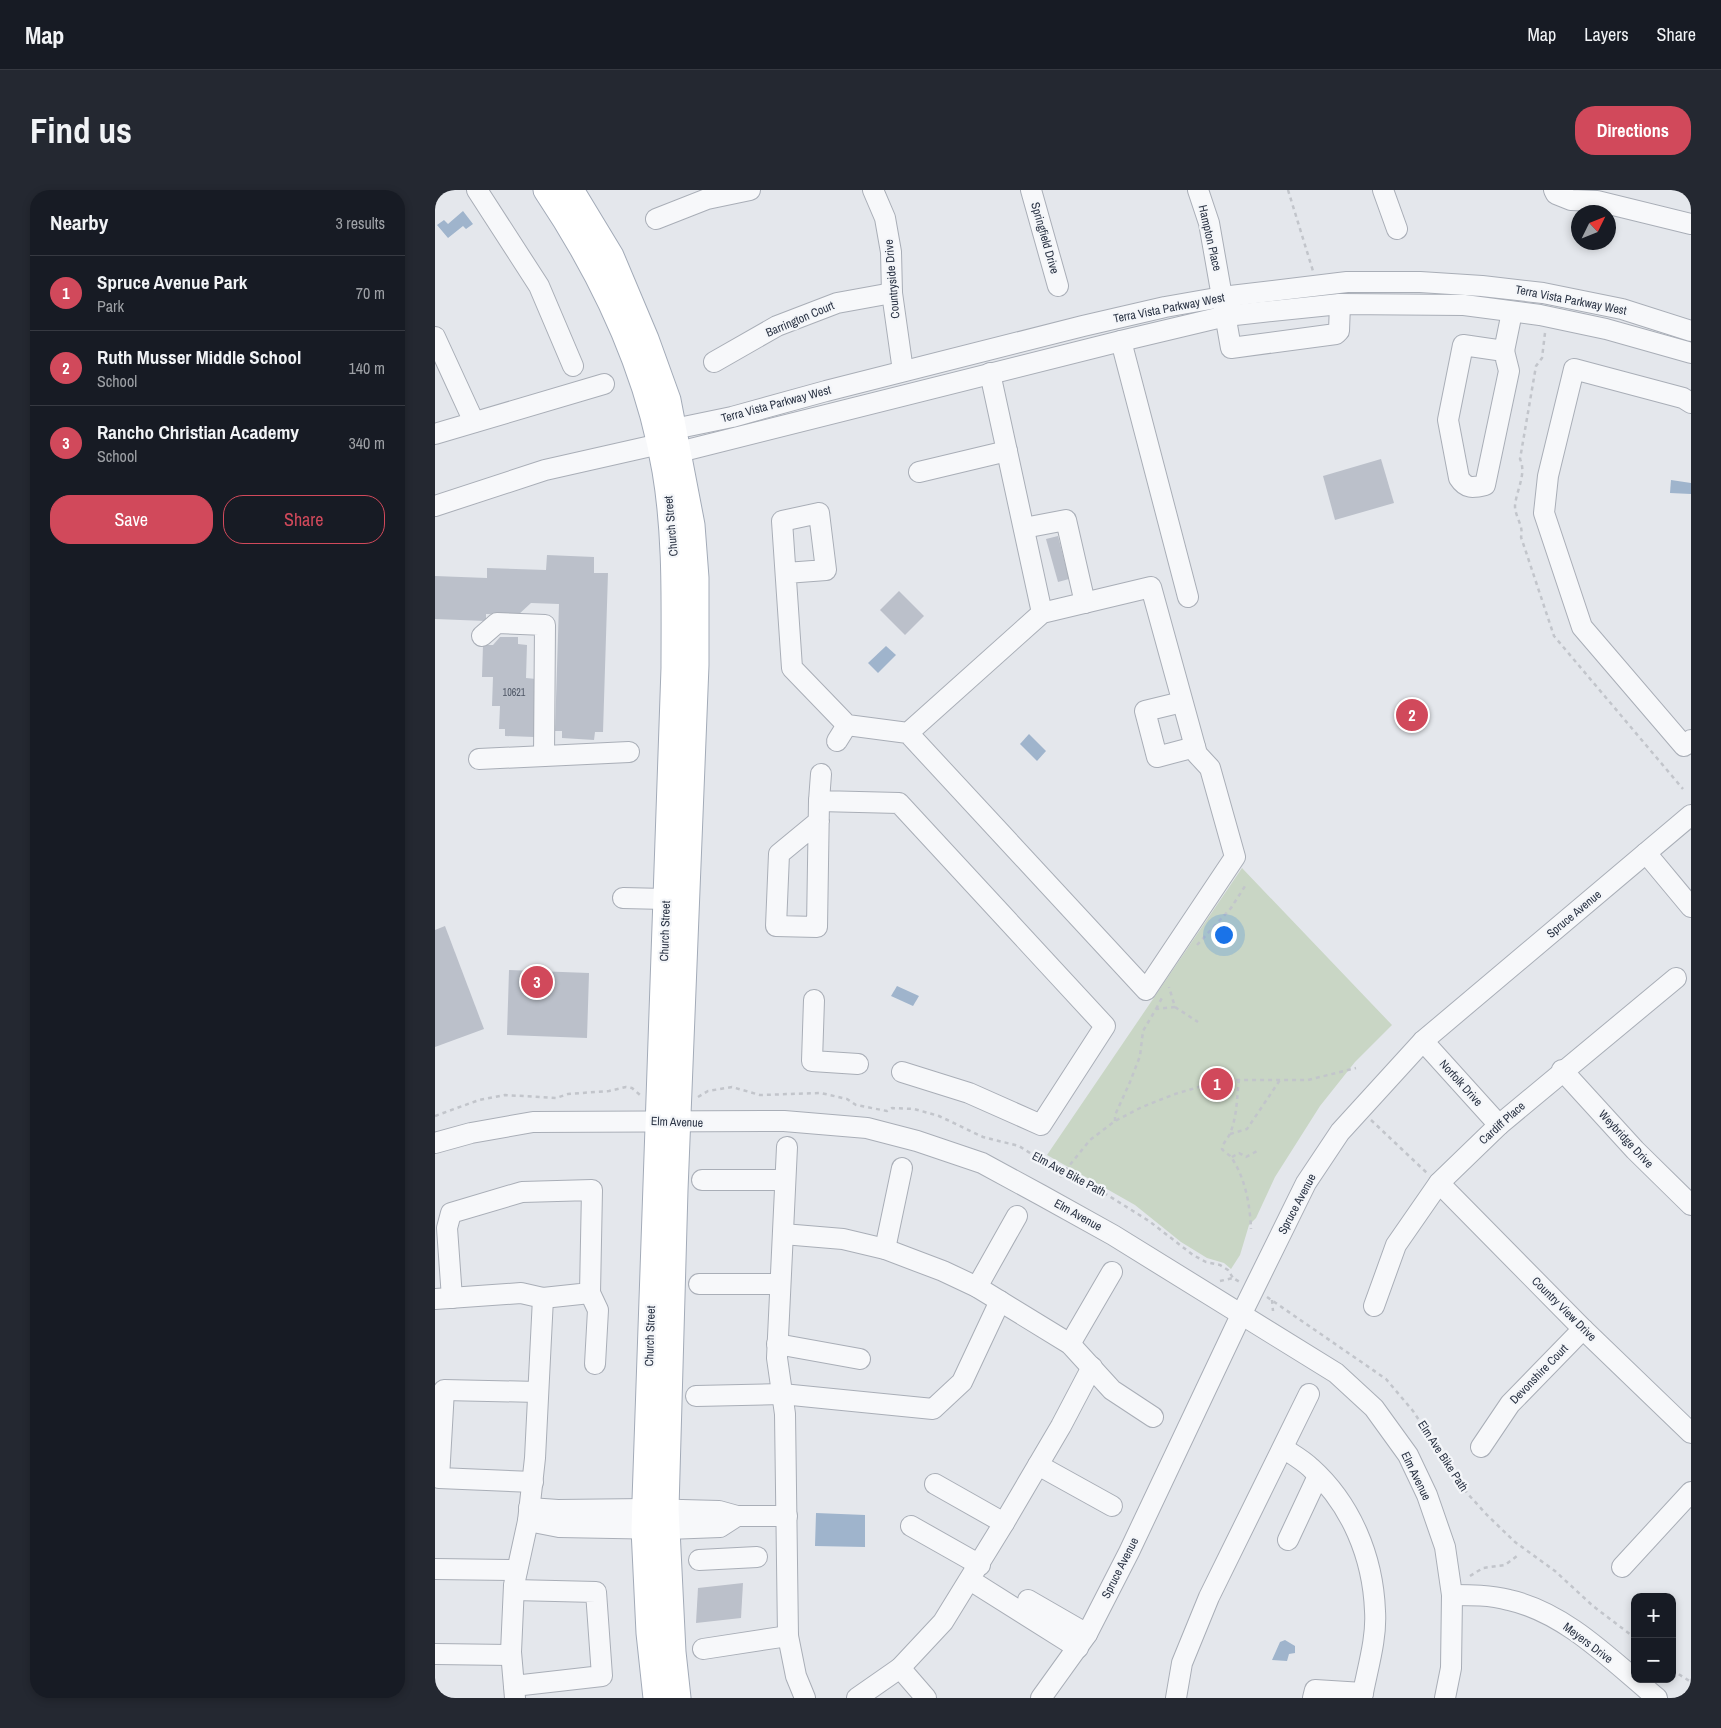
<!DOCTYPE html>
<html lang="en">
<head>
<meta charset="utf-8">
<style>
  :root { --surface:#171b24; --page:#242831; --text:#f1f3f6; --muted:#9ea1a6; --line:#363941; --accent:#d1495b }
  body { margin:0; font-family:"Archivo Narrow",sans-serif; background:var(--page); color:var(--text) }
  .controls { position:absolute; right:15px; bottom:15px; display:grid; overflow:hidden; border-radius:10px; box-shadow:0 2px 8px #0003 }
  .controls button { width:45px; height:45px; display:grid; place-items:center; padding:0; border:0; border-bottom:1px solid var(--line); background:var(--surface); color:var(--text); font:25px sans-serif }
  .compass { position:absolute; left:1136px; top:15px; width:45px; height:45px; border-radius:50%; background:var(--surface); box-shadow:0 2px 8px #0003; rotate:47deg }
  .you { position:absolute; left:788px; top:744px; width:18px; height:18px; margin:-12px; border:4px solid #fff; border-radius:50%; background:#1a73e8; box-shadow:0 0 0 8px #1a73e833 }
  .badge { display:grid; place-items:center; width:32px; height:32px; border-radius:50%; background:var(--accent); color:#fff; font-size:16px; font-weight:700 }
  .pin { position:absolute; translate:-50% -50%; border:2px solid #fff; box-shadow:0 1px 5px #0006 }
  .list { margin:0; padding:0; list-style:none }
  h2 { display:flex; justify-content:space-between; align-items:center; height:65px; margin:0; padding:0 20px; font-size:21px }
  h2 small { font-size:16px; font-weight:400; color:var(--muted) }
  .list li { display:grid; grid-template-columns:32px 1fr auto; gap:15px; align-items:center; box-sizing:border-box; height:75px; padding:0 20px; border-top:1px solid var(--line) }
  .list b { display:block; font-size:19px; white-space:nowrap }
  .list p { margin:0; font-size:16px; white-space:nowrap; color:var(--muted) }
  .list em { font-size:16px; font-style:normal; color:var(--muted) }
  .actions { display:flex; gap:10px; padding:15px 20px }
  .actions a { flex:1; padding:11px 0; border:1px solid var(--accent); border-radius:20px; text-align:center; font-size:18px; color:var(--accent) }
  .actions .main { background:var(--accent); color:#fff }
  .map { position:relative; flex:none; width:1256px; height:1508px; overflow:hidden; border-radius:20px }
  header { display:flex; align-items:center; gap:30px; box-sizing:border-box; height:70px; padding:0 25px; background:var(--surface); border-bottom:1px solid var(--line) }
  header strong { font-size:24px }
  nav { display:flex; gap:28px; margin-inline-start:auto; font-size:18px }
  .intro { display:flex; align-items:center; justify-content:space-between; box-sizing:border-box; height:120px; padding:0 30px }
  h1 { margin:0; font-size:35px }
  .button { padding:12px 22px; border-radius:20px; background:var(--accent); color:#fff; font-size:18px; font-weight:700 }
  main { display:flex; gap:30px; padding:0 30px }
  aside { flex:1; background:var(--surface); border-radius:20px; box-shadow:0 2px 8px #0003 }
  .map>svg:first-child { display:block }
  .green { fill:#c9d6c5 }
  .water { fill:#9fb4cc }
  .building { fill:#bbc0ca }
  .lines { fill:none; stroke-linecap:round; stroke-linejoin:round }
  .minor-casing { stroke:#a9aeb7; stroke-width:22 }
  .major-casing { stroke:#a3abb8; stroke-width:27 }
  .path { stroke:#c2c5cb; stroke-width:2.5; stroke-dasharray:4 4; stroke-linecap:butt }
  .minor { stroke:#f7f8fa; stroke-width:20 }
  .major { stroke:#fff; stroke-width:25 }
  .labels { text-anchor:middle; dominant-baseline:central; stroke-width:4.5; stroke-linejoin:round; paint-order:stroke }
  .number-label { font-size:10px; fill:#4f5766 }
  .street-label { font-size:12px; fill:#2b3445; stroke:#f4f6f9 }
</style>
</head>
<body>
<header>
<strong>Map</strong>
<nav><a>Map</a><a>Layers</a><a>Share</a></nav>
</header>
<div class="intro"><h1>Find us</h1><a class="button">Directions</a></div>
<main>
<aside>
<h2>Nearby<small>3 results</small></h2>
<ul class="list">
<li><span class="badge">1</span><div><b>Spruce Avenue Park</b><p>Park</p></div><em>70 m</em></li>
<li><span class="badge">2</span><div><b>Ruth Musser Middle School</b><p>School</p></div><em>140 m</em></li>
<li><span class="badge">3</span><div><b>Rancho Christian Academy</b><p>School</p></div><em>340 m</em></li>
</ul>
<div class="actions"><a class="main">Save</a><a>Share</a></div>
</aside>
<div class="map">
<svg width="1256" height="1508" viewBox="0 0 1256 1508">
  <rect width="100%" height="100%" fill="#e4e7ec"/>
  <!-- green -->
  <polygon class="green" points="807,678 957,835 920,872 885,916 840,987 821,1028 814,1035 805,1065 796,1079 789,1073 772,1068 746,1052 700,1015 612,965"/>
  <!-- water -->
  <g class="water">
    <polygon points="28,21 38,34 31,39 28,36 13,48 2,35 9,30 13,34"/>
    <polygon points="1236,290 1256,293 1256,304 1235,303"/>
    <polygon points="451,456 461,465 443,483 433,473"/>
    <polygon points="594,544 611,561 602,571 585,554"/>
    <polygon points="462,796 484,806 478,816 456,806"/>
    <polygon points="381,1323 430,1325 430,1357 380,1356"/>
    <polygon points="850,1450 860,1456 860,1463 854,1464 852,1471 837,1470 845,1452"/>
  </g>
  <!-- building -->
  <g class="building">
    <polygon points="946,269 959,313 900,330 888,286"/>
    <polygon points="623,346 634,389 623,392 611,349"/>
    <polygon points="112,365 159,367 159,383 173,383 168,542 160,542 159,550 127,548 127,541 120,541 124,414 96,413 83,425 51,424 51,431 0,429 0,386 52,388 52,378 111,380"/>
    <polygon points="464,401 489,426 470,445 445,420"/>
    <polygon points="65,447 83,447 83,454 92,455 91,488 101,489 99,547 70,546 70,539 64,539 65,516 57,516 58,487 47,487 48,455 58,455"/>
    <polygon points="10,736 49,839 0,857 0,740"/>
    <polygon points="74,780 154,783 152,848 72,845"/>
    <polygon points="308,1393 306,1428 261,1433 263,1398"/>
  </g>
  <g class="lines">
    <defs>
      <g id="minor">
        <polyline points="42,0 104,96 138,176"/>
        <polyline points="438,0 450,28 456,62 457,103 468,181"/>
        <polyline points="596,0 623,96"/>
        <polyline points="763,0 774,33 796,158 901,144 904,141 905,114"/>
        <polyline points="948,0 962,39"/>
        <polyline points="1119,0 1121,4 1136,10 1162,11 1256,34"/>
        <polyline points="221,29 272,9 315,0"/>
        <polyline points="0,147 39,232"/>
        <polyline points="686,151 753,407"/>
        <path d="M1028,155L1069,161L1074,181L1050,295C1038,298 1031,299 1024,288L1013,230Z"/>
        <polyline points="1069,161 1077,122"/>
        <polyline points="279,172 342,136 402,113 457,103"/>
        <polyline points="555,183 607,423"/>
        <polyline points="1256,213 1248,208 1139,179 1113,286 1109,323 1147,437 1249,556 1256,550"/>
        <polyline points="0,244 169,194"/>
        <polyline points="230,256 244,262 686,151 791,126 827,122 905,114 1029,115 1105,125 1171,139 1256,163"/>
        <polyline points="484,282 572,261"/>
        <polyline points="0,316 110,280 225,254 239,239 297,227 391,201 648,136 730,117 787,107 912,92 985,92 1047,96 1108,103 1187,119 1256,141"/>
        <polyline points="589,338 631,330 650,413"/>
        <polyline points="351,383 391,380 384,323 347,331 357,478 412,535 473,543 607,423 716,397 762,564 775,578 800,667 711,800 473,543"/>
        <polyline points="47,446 62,433 110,435 109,566"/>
        <polyline points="747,512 710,521 722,567 760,557"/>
        <polyline points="402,551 412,535"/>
        <polyline points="44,569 194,562"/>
        <polyline points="386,584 384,611 464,613 670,836 606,935 534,903 467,882"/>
        <polyline points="384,631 344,664 341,736 382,737 384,611"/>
        <polyline points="1211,663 1256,717"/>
        <polyline points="188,708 230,709"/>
        <polyline points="379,810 377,871 423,874"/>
        <polyline points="988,851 1064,935"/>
        <polyline points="1127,880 1200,960 1256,1015"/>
        <polyline points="0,953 36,943 98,932 349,931 432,938 482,951 547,973 606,1005 678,1045 901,1183 939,1218 973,1265 992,1305 1010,1357 1017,1405 1016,1478 1010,1508"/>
        <polyline points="352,957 342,1168 350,1224 353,1446 361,1486 370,1508"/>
        <polyline points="267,990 350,990"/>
        <polyline points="1004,993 1148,1139 1256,1243"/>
        <polyline points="348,1044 408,1049 450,1059 508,1081 542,1097 635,1154 677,1200 718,1227"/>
        <polyline points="450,1059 467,978"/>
        <polyline points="264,1094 345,1094"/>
        <polyline points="542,1097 582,1026"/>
        <polyline points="155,1103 163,1120 160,1174"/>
        <polyline points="17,1108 12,1038 16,1023 87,1002 157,1000 155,1103 108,1108"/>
        <polyline points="0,1109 86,1103 108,1108 100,1268 93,1331 79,1395 76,1462 80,1508"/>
        <polyline points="939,1116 961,1055 1004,993 1064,935 1241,788"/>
        <polyline points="342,1154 425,1169"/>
        <polyline points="635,1154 677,1082"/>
        <polyline points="261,1206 347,1204 498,1219 527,1192 565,1111"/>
        <polyline points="1046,1257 1075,1214 1148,1139"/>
        <path d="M848,1258C857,1264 868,1270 876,1278C916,1314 938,1367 940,1421C942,1449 932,1480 927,1508"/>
        <polyline points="603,1275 677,1316"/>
        <polyline points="98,1292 4,1288 9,1200 103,1202"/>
        <polyline points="500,1294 569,1333"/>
        <polyline points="94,1318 123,1320 210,1319 284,1321 302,1326 352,1326"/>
        <polyline points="93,1331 124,1337 232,1339 285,1337 302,1326"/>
        <polyline points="476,1336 545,1375"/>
        <polyline points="853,1350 883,1286"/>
        <polyline points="264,1370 322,1367"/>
        <polyline points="1187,1377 1256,1302"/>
        <polyline points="0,1379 82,1380"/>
        <polyline points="535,1390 643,1458"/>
        <polyline points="79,1400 161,1402 167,1486 79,1496"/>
        <path d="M1017,1405C1036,1405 1055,1405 1074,1410C1132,1423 1178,1472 1222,1508"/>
        <polyline points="593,1410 652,1444"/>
        <polyline points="268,1459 353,1446"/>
        <polyline points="0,1464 76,1465"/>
        <polyline points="465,1478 491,1508"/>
        <polyline points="422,1508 465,1478 508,1432 569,1333 626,1236 657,1177"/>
        <polyline points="606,1508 652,1444 694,1362 807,1123 871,993 905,942 988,851 1256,625"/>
        <polyline points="741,1508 747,1473 774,1407 874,1204"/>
        <polyline points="878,1508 880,1500 928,1503"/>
      </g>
      <g id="major">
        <path d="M111,0C168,85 213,180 230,281C241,346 239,412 239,478L209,1339L214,1443L221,1508"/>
        <polyline points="136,0 176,66 211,149 233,210 257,335 261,388 261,475 240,1000 231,1319 238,1462 243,1508"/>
      </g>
    </defs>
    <!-- minor casing -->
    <use href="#minor" class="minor-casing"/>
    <!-- major casing -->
    <use href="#major" class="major-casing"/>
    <!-- path -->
    <g class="path">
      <polyline points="853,0 878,81"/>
      <path d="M1110,143L1107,168L1101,176L1085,269C1092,284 1081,301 1080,316C1080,327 1089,336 1086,347L1119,446L1248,599"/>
      <polyline points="762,755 796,718 812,693"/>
      <polyline points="740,817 763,832"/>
      <polyline points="721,819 728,806"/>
      <path d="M804,889C802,907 802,925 796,941C794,948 788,952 787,959C790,963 796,965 798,970C811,991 815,1016 816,1039"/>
      <polyline points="263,907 273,901 297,897 325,905 386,903 412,909 421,915 452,921 457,918 479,919 504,926 548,947 584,956 617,977 658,996 714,1031 758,1065 771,1072 785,1075 793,1080 798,1088"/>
      <polyline points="0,926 44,910 70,905 121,908 133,904 174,901 191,897 197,898 205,905"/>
      <polyline points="936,930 992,983"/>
      <polyline points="680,931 680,925 695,892 705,866 708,841 721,819 740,817 734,797"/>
      <polyline points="795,944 812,939 845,890"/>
      <polyline points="797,967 804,963 811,967 824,960"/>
      <polyline points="625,987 655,950 680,931 707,917 740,904 788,890 873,890 921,878"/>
      <polyline points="785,1091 798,1088 805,1092"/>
      <polyline points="832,1107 951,1189 978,1221 1032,1303 1052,1325 1080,1352 1120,1381 1158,1416 1200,1448"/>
      <polyline points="837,1110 838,1121"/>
      <polyline points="1035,1386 1048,1378 1070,1375 1082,1366"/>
      <polyline points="1237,1480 1256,1492"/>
    </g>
    <!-- minor -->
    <use href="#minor" class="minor"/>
    <!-- major -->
    <use href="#major" class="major"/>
  </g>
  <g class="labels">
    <!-- number labels -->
    <g class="number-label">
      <text x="79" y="502">10621</text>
    </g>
    <!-- street labels -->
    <g class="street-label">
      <text transform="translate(610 48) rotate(74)">Springfield Drive</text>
      <text transform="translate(775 48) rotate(77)">Hampton Place</text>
      <text transform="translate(457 89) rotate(-95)">Countryside Drive</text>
      <text transform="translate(1136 110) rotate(11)">Terra Vista Parkway West</text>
      <text transform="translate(734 118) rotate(-11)">Terra Vista Parkway West</text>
      <text transform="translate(365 129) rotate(-23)">Barrington Court</text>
      <text transform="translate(341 214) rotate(-15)">Terra Vista Parkway West</text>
      <text transform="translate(236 336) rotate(-95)">Church Street</text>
      <text transform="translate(1139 724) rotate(-40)">Spruce Avenue</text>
      <text transform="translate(230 741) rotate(-88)">Church Street</text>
      <text transform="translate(1026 893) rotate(48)">Norfolk Drive</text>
      <text transform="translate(242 932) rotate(2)">Elm Avenue</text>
      <text transform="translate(1067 933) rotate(-42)">Cardiff Place</text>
      <text transform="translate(1191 949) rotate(47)">Weybridge Drive</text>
      <text transform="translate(634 984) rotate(28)">Elm Ave Bike Path</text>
      <text transform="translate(862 1014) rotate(-62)">Spruce Avenue</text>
      <text transform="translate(643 1025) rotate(29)">Elm Avenue</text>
      <text transform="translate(1129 1119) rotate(45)">Country View Drive</text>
      <text transform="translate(215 1146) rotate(-88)">Church Street</text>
      <text transform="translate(1104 1184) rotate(-46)">Devonshire Court</text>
      <text transform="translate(1008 1266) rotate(57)">Elm Ave Bike Path</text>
      <text transform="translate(981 1286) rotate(64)">Elm Avenue</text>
      <text transform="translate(685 1378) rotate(-63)">Spruce Avenue</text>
      <text transform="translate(1153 1453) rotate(37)">Meyers Drive</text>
    </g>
  </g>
</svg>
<div class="controls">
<button>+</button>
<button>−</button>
</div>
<svg class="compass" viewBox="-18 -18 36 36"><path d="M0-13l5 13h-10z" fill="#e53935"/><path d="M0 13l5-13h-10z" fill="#9ea1a6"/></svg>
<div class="you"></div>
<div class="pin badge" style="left:782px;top:894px">1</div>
<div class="pin badge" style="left:977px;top:525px">2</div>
<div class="pin badge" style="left:102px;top:792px">3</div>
</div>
</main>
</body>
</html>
